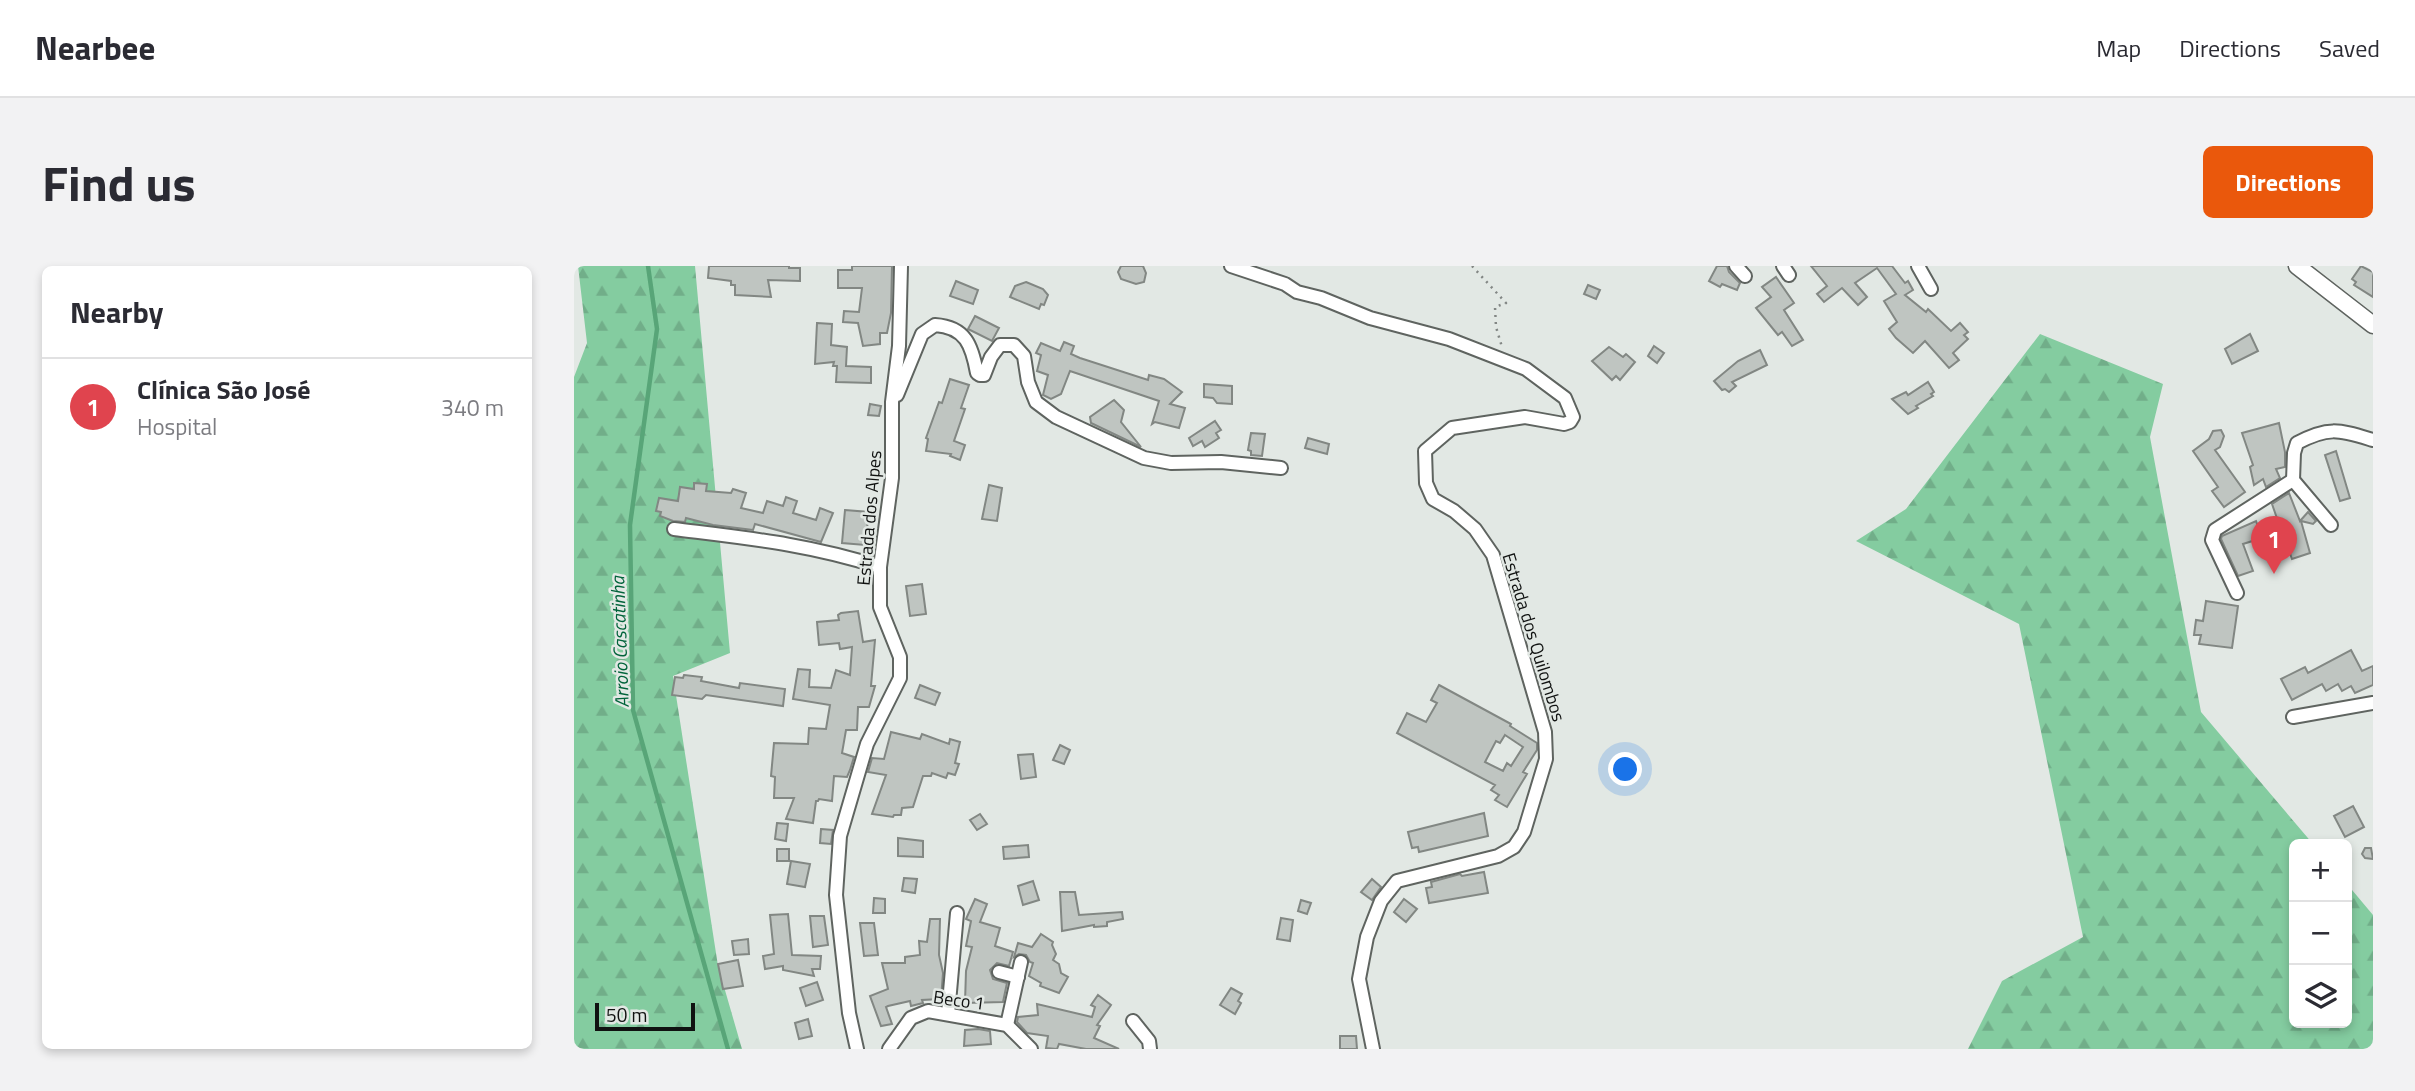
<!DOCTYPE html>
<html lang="en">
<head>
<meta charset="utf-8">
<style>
  :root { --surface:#fff; --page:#f2f2f3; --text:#2b2b33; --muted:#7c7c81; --line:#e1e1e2; --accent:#ea580c }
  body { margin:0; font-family:"Titillium Web",sans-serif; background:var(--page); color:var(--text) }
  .controls { position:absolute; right:21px; bottom:21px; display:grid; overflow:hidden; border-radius:10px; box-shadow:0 4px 10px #0003 }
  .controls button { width:63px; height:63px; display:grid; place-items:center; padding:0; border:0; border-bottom:2px solid var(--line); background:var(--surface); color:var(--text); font:35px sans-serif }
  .scale { position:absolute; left:21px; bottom:18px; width:100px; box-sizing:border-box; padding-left:7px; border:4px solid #101211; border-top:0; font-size:19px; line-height:24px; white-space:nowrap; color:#101211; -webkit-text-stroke:5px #e2e8e4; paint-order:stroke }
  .you { position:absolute; left:1052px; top:504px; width:24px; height:24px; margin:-18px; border:5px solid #fff; border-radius:50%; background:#1a73e8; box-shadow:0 0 0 10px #1a73e833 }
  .badge { display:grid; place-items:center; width:46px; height:46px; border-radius:50%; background:var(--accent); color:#fff; font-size:23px; font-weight:700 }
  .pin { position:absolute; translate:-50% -58px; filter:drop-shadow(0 2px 4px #0008) }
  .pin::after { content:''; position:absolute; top:37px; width:24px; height:21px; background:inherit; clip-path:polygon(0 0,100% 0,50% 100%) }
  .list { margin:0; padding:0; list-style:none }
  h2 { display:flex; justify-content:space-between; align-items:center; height:91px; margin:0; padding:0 28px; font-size:30px }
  h2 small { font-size:23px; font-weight:400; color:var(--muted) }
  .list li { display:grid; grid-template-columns:46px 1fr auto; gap:21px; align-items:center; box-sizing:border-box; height:98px; padding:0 28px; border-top:2px solid var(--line) }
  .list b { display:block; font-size:26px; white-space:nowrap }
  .list p { margin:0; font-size:23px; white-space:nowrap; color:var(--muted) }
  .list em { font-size:23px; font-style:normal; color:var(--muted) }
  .icon { flex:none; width:38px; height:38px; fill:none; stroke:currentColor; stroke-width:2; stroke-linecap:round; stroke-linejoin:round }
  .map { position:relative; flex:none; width:1799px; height:783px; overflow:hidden; border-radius:10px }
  header { display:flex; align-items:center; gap:42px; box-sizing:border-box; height:98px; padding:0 35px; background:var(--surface); border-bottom:2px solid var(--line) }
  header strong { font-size:33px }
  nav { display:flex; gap:38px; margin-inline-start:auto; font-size:24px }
  .intro { display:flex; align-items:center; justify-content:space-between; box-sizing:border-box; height:168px; padding:0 42px }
  h1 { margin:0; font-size:49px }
  .button { padding:18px 32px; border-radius:10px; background:var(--accent); color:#fff; font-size:24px; font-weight:700 }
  main { display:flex; gap:42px; padding:0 42px }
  aside { flex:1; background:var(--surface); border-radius:10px; box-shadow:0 4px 10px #0003 }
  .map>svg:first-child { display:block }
  .forest { fill:url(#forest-firs) }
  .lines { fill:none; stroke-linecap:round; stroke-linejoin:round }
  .stream { stroke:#58a578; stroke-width:4.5 }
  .building { fill:#bfc5c1; stroke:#828783; stroke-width:2; fill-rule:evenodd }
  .minor-casing { stroke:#5f6460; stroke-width:16 }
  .major-casing { stroke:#5f6460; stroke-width:19 }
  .path { stroke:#828684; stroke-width:2.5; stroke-dasharray:2 5; stroke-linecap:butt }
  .minor { stroke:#fff; stroke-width:12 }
  .major { stroke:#fff; stroke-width:16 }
  .labels { text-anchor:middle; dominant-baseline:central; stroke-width:5; stroke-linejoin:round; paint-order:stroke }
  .street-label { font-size:18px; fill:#101211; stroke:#e2e8e4 }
  .water-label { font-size:19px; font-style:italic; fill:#00633a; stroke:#e2e8e4 }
</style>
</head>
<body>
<header>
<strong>Nearbee</strong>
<nav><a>Map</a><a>Directions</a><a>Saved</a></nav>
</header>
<div class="intro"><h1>Find us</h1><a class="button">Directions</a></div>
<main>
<aside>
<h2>Nearby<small></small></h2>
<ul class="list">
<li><span class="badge" style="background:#e0444e">1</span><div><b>Clínica São José</b><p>Hospital</p></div><em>340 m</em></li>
</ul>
</aside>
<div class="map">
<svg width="1799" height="783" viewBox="0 0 1799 783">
  <defs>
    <pattern id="forest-firs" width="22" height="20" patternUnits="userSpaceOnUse" patternTransform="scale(1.75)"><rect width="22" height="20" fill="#84cca0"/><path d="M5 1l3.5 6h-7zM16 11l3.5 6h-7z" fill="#71ae89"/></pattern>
  </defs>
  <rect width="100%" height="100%" fill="#e2e8e4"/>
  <!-- forest -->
  <g class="forest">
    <polygon points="4,0 121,0 156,387 99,410 144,700 168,783 0,783 0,111 13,77"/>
    <polygon points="1466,68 1589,118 1576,171 1627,446 1739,578 1720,578 1720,757 1773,757 1773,618 1799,649 1799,783 1394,783 1428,715 1509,671 1445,358 1282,275 1332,243"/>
  </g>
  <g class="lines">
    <!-- stream -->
    <polyline class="stream" points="74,0 83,63 56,259 59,444 154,783"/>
  </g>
  <!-- building -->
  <g class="building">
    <polygon points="135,0 215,0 215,2 226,2 226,15 194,14 197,31 161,29 161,19 157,19 157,15 134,12"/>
    <polygon points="278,0 318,0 317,47 313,67 306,67 306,78 289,80 284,57 269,56 270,45 285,46 288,22 264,22 264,4 278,4"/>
    <polygon points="547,0 569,0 572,7 570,16 562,18 547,13 544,6"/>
    <polygon points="1143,0 1153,0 1155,6 1166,17 1163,24 1148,18 1146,21 1135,15"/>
    <polygon points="1237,0 1318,0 1331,17 1334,15 1339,24 1331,29 1352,46 1354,43 1377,65 1386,57 1394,66 1390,69 1394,73 1379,87 1385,94 1375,102 1351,75 1339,87 1322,72 1315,63 1323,56 1310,35 1322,28 1303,2 1281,17 1293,31 1284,39 1268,22 1250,36 1243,28 1253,20"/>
    <polygon points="1787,0 1799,6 1799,31 1780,19 1782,16 1778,13"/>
    <polygon points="1202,11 1220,37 1210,44 1229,74 1218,80 1208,66 1204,69 1182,42 1197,31 1188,21"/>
    <polygon points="382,15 404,24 399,38 376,30"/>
    <polygon points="452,16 469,23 474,29 470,39 467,38 465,43 436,31 441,20"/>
    <polygon points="1014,19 1026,24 1022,33 1010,28"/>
    <polygon points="401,50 425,62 418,75 394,63"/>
    <polygon points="243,57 258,58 257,79 273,81 272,100 297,101 297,117 262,116 263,100 259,100 260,96 241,98"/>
    <polygon points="1676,68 1684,85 1658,98 1651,83"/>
    <polygon points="490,76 500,80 497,88 506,92 574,114 575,109 590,113 608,126 596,138 611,142 605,162 581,156 578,158 585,135 496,105 487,128 477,133 469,129 474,109 463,105 467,89 462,87 467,77 486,85"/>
    <polygon points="1080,80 1090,87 1083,97 1074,90"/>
    <polygon points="1035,81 1049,91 1052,88 1061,96 1046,114 1042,110 1038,114 1018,95"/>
    <polygon points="1186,84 1193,99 1158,116 1162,120 1155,126 1151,123 1148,124 1140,115 1164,95"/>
    <polygon points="376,113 395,119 387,142 391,143 380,175 391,179 386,194 376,190 377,188 352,185 354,173 352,172 365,136 368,137"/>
    <polygon points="1354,116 1360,126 1357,128 1359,130 1342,140 1344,142 1334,148 1318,133 1332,126 1334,129"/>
    <polygon points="630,118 658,120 658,138 643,137 639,132 630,131"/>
    <polygon points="540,134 550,144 547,156 567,181 517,157 516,151"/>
    <polygon points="296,138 307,140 305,150 294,149"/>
    <polygon points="641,155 647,164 642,167 645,172 631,181 628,175 619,180 615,172"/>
    <polygon points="1705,157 1711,186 1711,201 1702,203 1706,212 1692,221 1689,213 1680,219 1676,201 1679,199 1668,167"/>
    <polygon points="1647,164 1650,170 1646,181 1641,184 1671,226 1650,241 1638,225 1644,221 1619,185 1635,173 1639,165"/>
    <polygon points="677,167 691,168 688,190 677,189 677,185 674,184"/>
    <polygon points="734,172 755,178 753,188 731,182"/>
    <polygon points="1762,185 1776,232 1766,235 1751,189"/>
    <polygon points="120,217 133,218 132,225 157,227 159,223 172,227 167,242 189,247 193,235 209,240 212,231 223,235 219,247 242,254 246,242 259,247 247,276 181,258 179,264 139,259 112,252 111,256 99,255 86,250 87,246 82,245 85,232 104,235 106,221 120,223"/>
    <polygon points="415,219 428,222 423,255 408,253"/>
    <polygon points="1715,227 1726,255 1734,246 1742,255 1739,258 1727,255 1736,287 1718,293 1713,279 1704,283 1697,264 1706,261 1698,238"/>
    <polygon points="271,244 295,246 291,279 268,277"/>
    <polygon points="1682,255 1688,272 1669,278 1679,305 1664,310 1647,273 1648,270"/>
    <polygon points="348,318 352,348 336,350 332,320"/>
    <polygon points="1632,335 1664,340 1658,382 1625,378 1627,369 1620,369 1622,354 1629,355"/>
    <polygon points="284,345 289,376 301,374 297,420 301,420 295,441 284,441 283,464 272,464 268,487 280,491 276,504 273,511 260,510 258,535 245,533 244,535 242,535 239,557 212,553 220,532 200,532 201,511 197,510 200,477 234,478 235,462 252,463 256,439 219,433 224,403 236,404 235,421 257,422 262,404 276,409 278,381 266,383 265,377 245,379 243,356 265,354 264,349 267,347"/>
    <polygon points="1777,384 1788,405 1799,400 1799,419 1781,427 1777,420 1768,425 1764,418 1752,425 1748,418 1718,434 1707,413 1731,401 1734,407"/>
    <polygon points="110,409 128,411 127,415 165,422 166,417 211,423 209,440 132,429 128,433 98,429 101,411 109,412"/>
    <polygon points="346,419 366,427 361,439 341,432"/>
    <path d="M865,419L937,458L936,460L963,477V484L949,506L953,508L933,541L921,534L925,529L917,524L921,519L823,467L833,447L852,456L863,437L857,434ZM931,469L949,481L937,500L933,497L929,505L911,496L922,475L926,477Z"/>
    <polygon points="317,466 346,473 348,468 375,478 376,473 386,476 381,497 385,498 381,509 374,507 372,512 358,507 357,510 349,510 339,541 328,542 327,549 320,549 319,551 298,548 312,509 294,506 298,492 310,493"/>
    <polygon points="486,479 496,484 490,498 479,494"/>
    <polygon points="459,488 462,511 447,513 444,489"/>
    <polygon points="1779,540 1790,561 1771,571 1760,550"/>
    <polygon points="910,547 914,570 845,586 844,581 838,582 834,566"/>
    <polygon points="406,548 413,558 403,564 396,554"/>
    <polygon points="203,557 214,558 212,575 201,573"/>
    <polygon points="247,563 259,564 257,578 246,577"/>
    <polygon points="324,572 349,575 349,591 324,590"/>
    <polygon points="454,579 455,591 430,593 429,581"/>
    <polygon points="1791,582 1797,582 1799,593 1791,592 1788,588"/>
    <rect x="203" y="583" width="12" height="12"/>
    <polygon points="217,595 236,598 231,621 213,618"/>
    <polygon points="910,606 914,627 855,637 852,622 858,621 857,616 886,608 888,610"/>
    <polygon points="330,612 343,613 341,627 328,625"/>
    <polygon points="798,613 807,621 798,634 787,626"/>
    <polygon points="459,615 465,634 449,639 444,620"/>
    <polygon points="486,626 501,626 505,649 548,646 549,653 533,656 533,660 520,661 520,659 488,665"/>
    <polygon points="300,632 311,633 311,647 299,647"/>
    <polygon points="401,633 413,638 406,656 426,662 421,680 439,686 435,700 423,697 416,704 419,713 433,717 429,736 391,737 392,705 398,681 392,680 397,655 392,653"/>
    <polygon points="830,633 843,643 832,656 820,646"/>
    <polygon points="727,634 737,637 733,648 724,645"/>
    <polygon points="214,648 218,689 247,690 246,703 238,703 240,710 209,704 209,700 191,703 189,690 200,688 196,649"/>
    <polygon points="236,650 250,650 254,679 239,681"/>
    <polygon points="707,652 719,654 716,675 703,673"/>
    <polygon points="356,653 366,653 365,689 369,707 367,733 348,734 349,737 337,740 336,735 314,740 312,741 318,758 307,760 296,730 314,723 308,697 331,697 331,691 346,689 345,675 353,676"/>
    <polygon points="286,657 300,657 304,689 290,690"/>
    <polygon points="467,668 479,676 478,679 482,688 479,694 485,698 487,707 494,711 485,727 466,720 467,717 455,710 459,697 456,696 452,689 445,688 440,691 444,677 458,681"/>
    <polygon points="174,673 175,688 160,689 158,675"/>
    <polygon points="164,694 169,720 149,723 144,698"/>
    <polygon points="243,716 249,734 232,740 226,722"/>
    <polygon points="657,722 668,728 664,735 667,737 661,748 646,739"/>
    <polygon points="524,729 537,739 523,759 526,760 520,772 545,783 512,783 485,778 483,783 472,782 474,770 453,767 443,756 444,751 464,749 463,738 518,751 521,741 517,739"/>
    <polygon points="234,753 238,770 225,773 221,757"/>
    <polygon points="404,763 416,765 417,778 390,780 391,764"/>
    <polygon points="766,770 782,770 783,783 766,783"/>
  </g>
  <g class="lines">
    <defs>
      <g id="minor">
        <polyline points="657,0 711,18 723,26 747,32 796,52 875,73 952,103 991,132 999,151 996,156 990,158 951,151 878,162 851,185 852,217 859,233 880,245 901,263 919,289 971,466 972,493 950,566 940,581 924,590 823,615 807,635 793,671 785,713 799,783"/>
        <polyline points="1162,0 1171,10"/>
        <polyline points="1209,0 1215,9"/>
        <polyline points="1344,0 1357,23"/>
        <path d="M323,129L348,68L361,59C392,61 398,80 403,107L406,109H410L417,91L426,79H440L450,90L454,116L462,136L482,151L570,192L597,197L647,196L707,202"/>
        <path d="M1757,259L1719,214L1720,187L1723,177C1755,160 1765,164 1799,174"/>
        <path d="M100,263C172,272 235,278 306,301"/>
        <polyline points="1663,327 1638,274 1641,264 1719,214"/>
        <polyline points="1719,451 1799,437"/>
        <polyline points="425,706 444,711"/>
        <polyline points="374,748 383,647"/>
        <polyline points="559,755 575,775 576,783"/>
        <polyline points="433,759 447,696"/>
        <polyline points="283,783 275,747 262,629 266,570 293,478 326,412 326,391 306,341 306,301 318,212 318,136 325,80 327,0"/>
        <polyline points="315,783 337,752 354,745 433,759 457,783"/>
      </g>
      <polyline id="major" points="1723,0 1799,59"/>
    </defs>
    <!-- minor casing -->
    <use href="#minor" class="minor-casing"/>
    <!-- major casing -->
    <use href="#major" class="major-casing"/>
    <!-- path -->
    <polyline class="path" points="898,0 932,37 921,41 922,61 928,81"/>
    <!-- minor -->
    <use href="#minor" class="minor"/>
    <!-- major -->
    <use href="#major" class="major"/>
  </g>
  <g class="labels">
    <!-- street labels -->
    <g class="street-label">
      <text transform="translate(295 252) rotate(-85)">Estrada dos Alpes</text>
      <text transform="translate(960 371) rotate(73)">Estrada dos Quilombos</text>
      <text transform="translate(385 734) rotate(8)">Beco 1</text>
    </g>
    <!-- water labels -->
    <g class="water-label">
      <text transform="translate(45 376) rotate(-92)">Arroio Cascatinha</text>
    </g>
  </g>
</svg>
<div class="controls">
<button>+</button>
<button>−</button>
<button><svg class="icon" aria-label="layers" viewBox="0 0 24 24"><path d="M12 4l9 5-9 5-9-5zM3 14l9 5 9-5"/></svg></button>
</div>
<div class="scale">50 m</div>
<div class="you"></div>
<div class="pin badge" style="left:1700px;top:308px;background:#e0444e">1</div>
</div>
</main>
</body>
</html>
